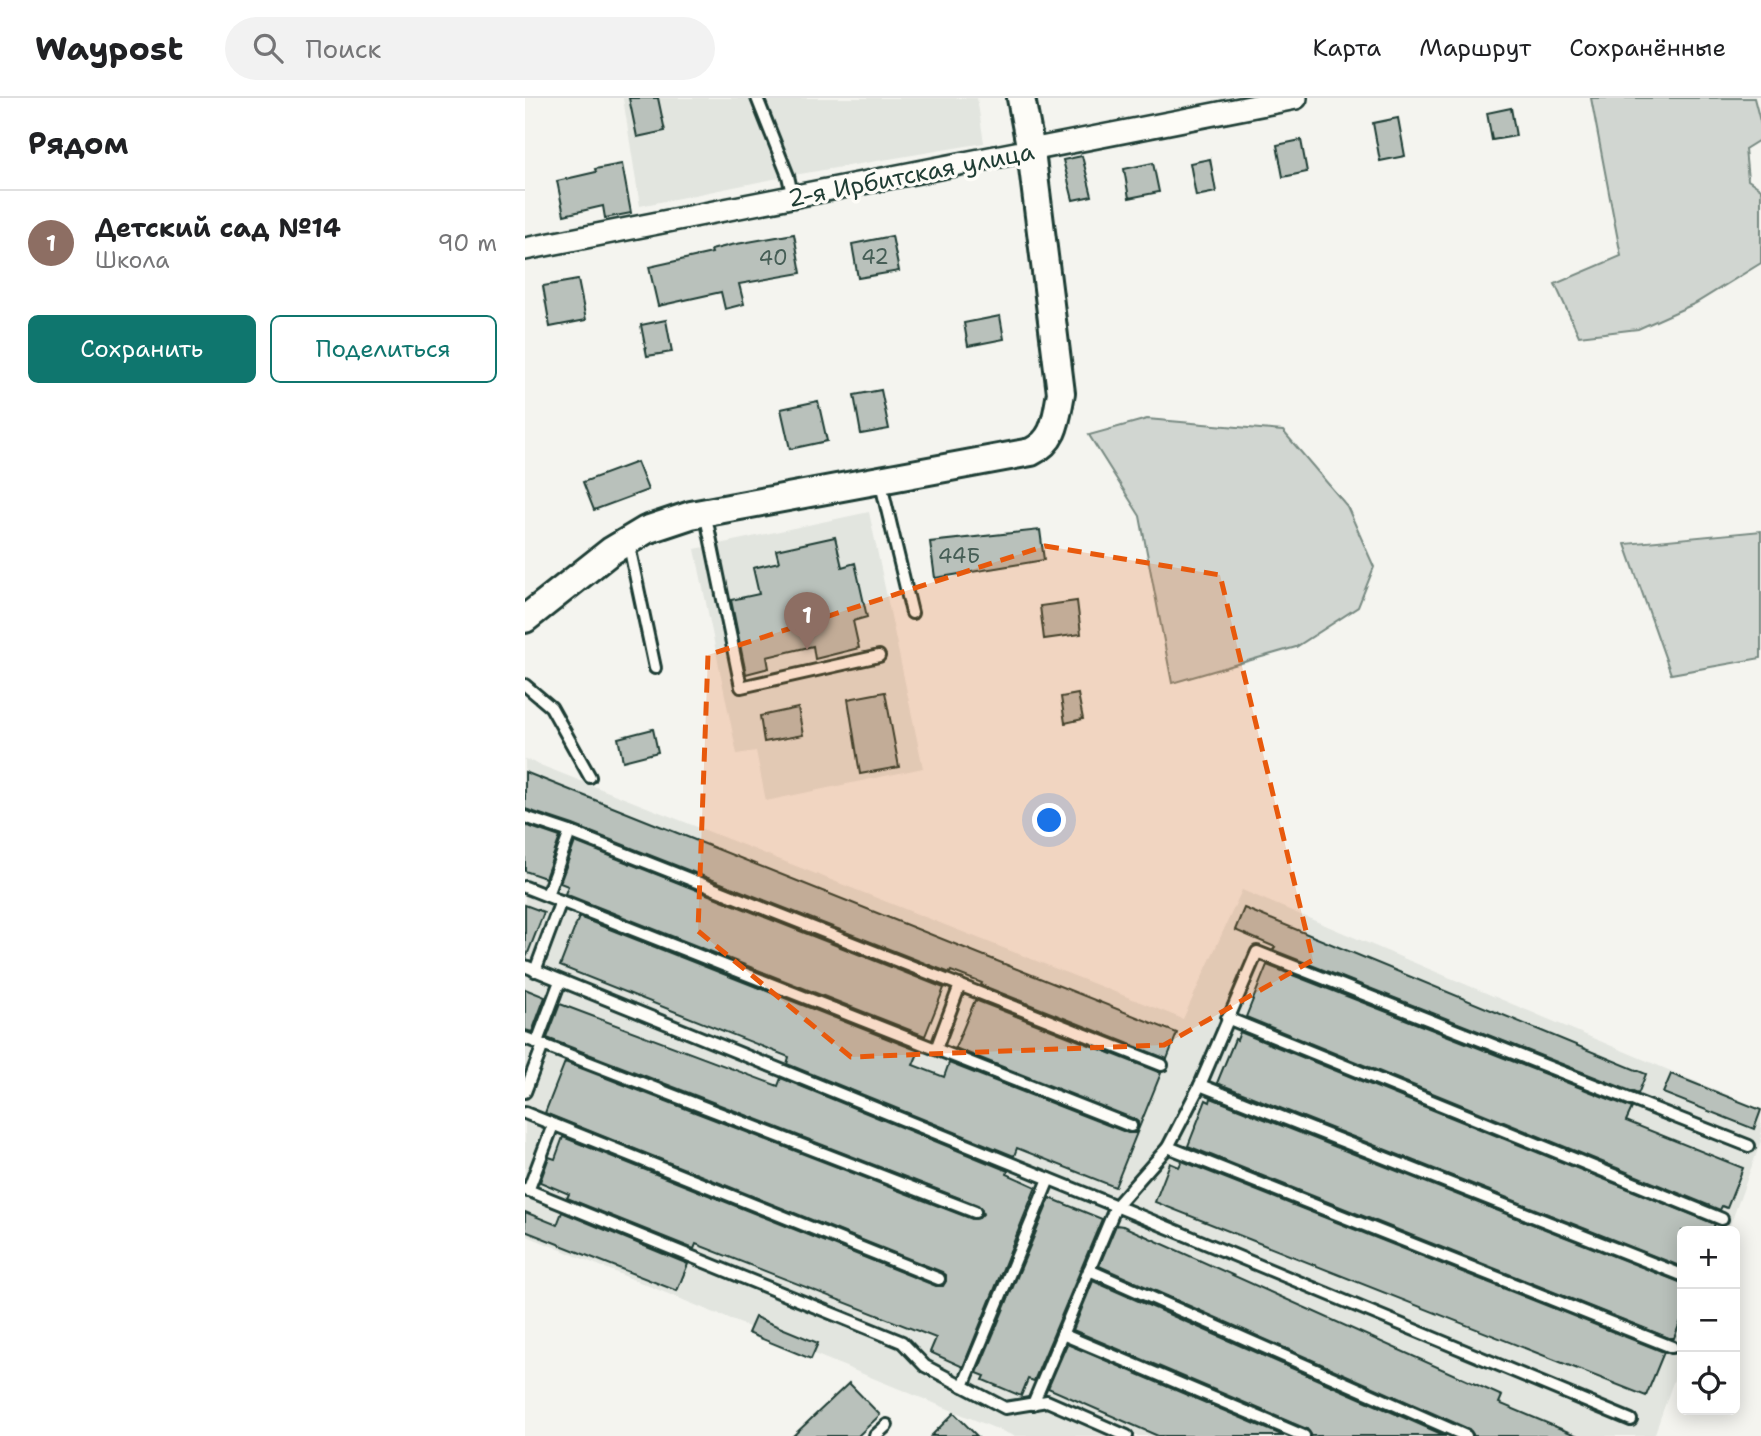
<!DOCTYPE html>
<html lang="ru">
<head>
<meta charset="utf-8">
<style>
  :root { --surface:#fff; --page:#f2f2f2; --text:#202124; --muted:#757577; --line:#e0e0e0; --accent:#0f766e }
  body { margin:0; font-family:"Shantell Sans",sans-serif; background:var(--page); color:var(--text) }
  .controls { position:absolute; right:21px; bottom:21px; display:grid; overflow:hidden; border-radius:10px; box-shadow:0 4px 18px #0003 }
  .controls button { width:63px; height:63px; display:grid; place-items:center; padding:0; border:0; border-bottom:2px solid var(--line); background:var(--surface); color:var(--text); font:35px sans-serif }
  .you { position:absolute; left:525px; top:723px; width:24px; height:24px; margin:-18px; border:5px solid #fff; border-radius:50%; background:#1a73e8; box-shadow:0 0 0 10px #1a73e833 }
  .badge { display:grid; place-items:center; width:46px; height:46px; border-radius:50%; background:var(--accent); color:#fff; font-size:23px; font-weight:700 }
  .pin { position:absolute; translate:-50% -58px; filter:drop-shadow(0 2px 4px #0008) }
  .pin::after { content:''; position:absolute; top:37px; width:24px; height:21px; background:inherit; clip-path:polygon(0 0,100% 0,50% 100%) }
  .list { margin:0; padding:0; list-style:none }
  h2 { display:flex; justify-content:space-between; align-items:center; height:91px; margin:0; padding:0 28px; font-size:30px }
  h2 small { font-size:23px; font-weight:400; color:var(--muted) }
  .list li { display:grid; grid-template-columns:46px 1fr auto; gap:21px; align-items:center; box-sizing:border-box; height:105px; padding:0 28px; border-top:2px solid var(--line) }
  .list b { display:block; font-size:26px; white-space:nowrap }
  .list p { margin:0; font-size:23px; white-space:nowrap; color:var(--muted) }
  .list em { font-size:23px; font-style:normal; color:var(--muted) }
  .actions { display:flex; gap:14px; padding:21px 28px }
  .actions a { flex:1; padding:16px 0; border:2px solid var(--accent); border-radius:10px; text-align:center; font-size:24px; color:var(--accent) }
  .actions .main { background:var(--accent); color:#fff }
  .icon { flex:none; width:38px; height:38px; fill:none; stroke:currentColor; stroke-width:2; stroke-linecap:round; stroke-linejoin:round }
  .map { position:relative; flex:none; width:1236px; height:1338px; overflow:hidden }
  header { display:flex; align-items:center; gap:42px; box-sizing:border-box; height:98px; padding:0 35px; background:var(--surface); border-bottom:2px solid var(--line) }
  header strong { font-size:33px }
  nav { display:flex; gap:38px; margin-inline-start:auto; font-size:24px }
  .search { width:490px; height:63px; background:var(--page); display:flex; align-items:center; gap:18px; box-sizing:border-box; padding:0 24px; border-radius:38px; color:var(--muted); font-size:26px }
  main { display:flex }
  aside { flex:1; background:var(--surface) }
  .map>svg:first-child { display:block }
  .built { fill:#e2e5df }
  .green { fill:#d1d6d1; stroke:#788a82; stroke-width:2 }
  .building { fill:#b9c1bb; stroke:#1f3d34; stroke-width:2 }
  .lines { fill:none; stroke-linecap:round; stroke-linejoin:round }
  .service-casing { stroke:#1f3d34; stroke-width:16 }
  .minor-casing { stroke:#1f3d34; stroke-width:26 }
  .tertiary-casing { stroke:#1f3d34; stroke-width:32 }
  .service { stroke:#fdfcf7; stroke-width:10 }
  .minor { stroke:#fdfcf7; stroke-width:21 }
  .tertiary { stroke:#fdfcf7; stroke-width:26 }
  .marked { fill:#e8590c; fill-opacity:0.2; stroke:#e8590c; stroke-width:5; stroke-dasharray:14 9; stroke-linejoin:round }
  .labels { text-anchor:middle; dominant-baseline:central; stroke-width:7; stroke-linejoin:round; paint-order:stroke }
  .number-label { font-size:21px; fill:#465e56 }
  .street-label { font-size:24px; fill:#1f3d34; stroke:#fdfcf7 }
</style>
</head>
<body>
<header>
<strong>Waypost</strong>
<div class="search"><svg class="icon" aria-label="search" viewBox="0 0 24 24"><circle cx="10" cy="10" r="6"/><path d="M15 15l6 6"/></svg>Поиск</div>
<nav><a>Карта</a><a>Маршрут</a><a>Сохранённые</a></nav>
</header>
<main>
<aside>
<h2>Рядом<small></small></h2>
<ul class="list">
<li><span class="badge" style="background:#8d6e63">1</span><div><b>Детский сад №14</b><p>Школа</p></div><em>90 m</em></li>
</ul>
<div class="actions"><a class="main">Сохранить</a><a>Поделиться</a></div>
</aside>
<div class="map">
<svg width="1236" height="1338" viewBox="0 0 1236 1338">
  <rect width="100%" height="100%" fill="#f4f4ef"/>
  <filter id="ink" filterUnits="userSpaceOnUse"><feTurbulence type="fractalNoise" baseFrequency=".0143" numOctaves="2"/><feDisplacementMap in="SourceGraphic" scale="14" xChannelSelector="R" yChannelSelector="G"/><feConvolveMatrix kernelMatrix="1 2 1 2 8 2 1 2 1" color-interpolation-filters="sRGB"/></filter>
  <g filter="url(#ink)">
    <!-- built -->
    <g class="built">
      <polygon points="98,0 452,0 459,45 263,78 115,108"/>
      <polygon points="344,414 398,670 241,703 231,653 212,656 170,451"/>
      <polygon points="0,661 658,921 717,792 1236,1011 1236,1043 1203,1133 1157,1133 1157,1259 1129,1338 489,1338 0,1137"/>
    </g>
    <!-- green -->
    <g class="green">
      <polygon points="1066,0 1229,0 1236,27 1236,41 1220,51 1223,82 1236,91 1236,165 1171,205 1113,231 1054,238 1030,186 1096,158"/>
      <polygon points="622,321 758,333 822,408 849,469 833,509 771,549 647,585 615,418 564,337"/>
      <polygon points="1236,433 1236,560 1146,576 1100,446"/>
    </g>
    <!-- building -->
    <g class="building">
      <polygon points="104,0 133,0 140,33 112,39"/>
      <polygon points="986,10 991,38 967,42 962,15"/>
      <polygon points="873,20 880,58 855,63 848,25"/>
      <polygon points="776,42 782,74 758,79 752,47"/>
      <polygon points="557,58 567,98 548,102 538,62"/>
      <polygon points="685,61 691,94 671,98 665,65"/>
      <polygon points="628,65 634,94 604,100 599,71"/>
      <polygon points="97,66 106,115 80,120 78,108 39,117 32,83 71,74 70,71"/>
      <polygon points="269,136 276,175 214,186 219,206 200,211 196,194 133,208 124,169 187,155 186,152 206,147"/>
      <polygon points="367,138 374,173 333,180 327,146"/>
      <polygon points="53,182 61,222 25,229 18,188"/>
      <polygon points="475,218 479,241 443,248 439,225"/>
      <polygon points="141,222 147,254 122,258 116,227"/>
      <polygon points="356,292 364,331 336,336 329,297"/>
      <polygon points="293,303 302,343 265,351 256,311"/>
      <polygon points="112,364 123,392 69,412 58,384"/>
      <polygon points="515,432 519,462 410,480 405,444"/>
      <polygon points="310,439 317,469 330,465 342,519 328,523 334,550 290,561 288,548 242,559 244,570 221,576 206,502 234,496 228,470 254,464 251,452"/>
      <polygon points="552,503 556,536 519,541 515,508"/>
      <polygon points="360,594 374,669 335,676 323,601"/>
      <polygon points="553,596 558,621 540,625 536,599"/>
      <polygon points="273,610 278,637 239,644 235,618"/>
      <polygon points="128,631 133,654 98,663 93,640"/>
      <polygon points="0,674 652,935 642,961 456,887 457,885 426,873 425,875 48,727 0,711"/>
      <polygon points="0,727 35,739 20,780 0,773"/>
      <polygon points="50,744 419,890 400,938 40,796 43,788 35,785"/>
      <polygon points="0,807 19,814 1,860 0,860"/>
      <polygon points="719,810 1121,976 1113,996 748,852 750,849 710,832"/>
      <polygon points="54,819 394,953 388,967 419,979 424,965 603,1035 610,1035 613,1030 613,1024 609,1021 430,950 450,902 636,975 590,1089 492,1050 489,1058 262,966 264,959 35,868"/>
      <polygon points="742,867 1107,1010 1101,1023 1218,1070 1202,1110 1197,1108 1195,1112 721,919"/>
      <polygon points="0,891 20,899 7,934 0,932"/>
      <polygon points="35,906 253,988 256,980 483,1073 482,1076 511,1089 438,1269 405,1254 411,1240 171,1146 169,1151 42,1100 44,1096 15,1084 24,1059 30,1061 38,1039 411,1188 418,1188 421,1183 421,1177 417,1174 20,1015 40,964 447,1121 454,1120 458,1116 456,1110 453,1107 22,940"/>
      <polygon points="715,934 1190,1126 1187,1133 1157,1133 1157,1169 692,985 710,941 712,942"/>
      <polygon points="1146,976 1236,1012 1229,1031 1138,995"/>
      <polygon points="686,1000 1157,1185 1157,1220 1149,1240 1144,1240 663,1048 681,1002 685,1004"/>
      <polygon points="657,1063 1139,1254 1121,1298 630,1104 645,1065 654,1069"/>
      <polygon points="525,1100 577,1121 509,1283 503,1281 496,1298 458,1282 460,1278 452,1275"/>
      <polygon points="0,1114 32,1127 37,1114 163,1166 152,1193 0,1133"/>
      <polygon points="591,1127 598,1128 977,1298 974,1305 1053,1338 949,1338 944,1331 574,1168"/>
      <polygon points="568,1183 921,1338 787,1338 782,1331 548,1232"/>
      <polygon points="230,1219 293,1245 286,1261 223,1235"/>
      <polygon points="542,1246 759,1338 633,1338 523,1290"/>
      <polygon points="324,1285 355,1317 333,1338 268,1338"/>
      <polygon points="429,1315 452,1338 406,1338"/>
    </g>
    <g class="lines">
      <defs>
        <g id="service">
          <polyline points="232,0 263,78 268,100"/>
          <polyline points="355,382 387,515"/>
          <polyline points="180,414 216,589 354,558"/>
          <polyline points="103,443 130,570"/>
          <polyline points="0,587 26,609 65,679"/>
          <polyline points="0,719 45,734 637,967"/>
          <polyline points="0,789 606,1028"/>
          <polyline points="22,797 45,734"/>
          <polyline points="0,868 591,1108 1106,1322"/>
          <polyline points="10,873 36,803"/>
          <polyline points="702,920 1197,1121"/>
          <polyline points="0,940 450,1114"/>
          <polyline points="12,944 35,883"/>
          <polyline points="411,951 435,887"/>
          <polyline points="675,987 1157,1177"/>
          <polyline points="0,994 18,947"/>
          <polyline points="0,1015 414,1181"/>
          <polyline points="643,1049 1147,1249"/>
          <polyline points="0,1091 377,1244 400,1268 480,1310 522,1303 602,1338"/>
          <polyline points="3,1093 28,1027"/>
          <polyline points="564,1172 941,1338"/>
          <polyline points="537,1236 779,1338"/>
          <polyline points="438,1288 524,1081"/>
          <polyline points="508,1306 591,1108 643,1049 675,987 732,854 1224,1048"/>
          <polyline points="350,1338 362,1327"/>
        </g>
        <polyline id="minor" points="0,151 771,0"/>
        <path id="tertiary" d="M0,521L86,453L121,432L166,417L506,354C531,342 531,320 536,295L506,53L496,0"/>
      </defs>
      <!-- service casing -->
      <use href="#service" class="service-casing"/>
      <!-- minor casing -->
      <use href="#minor" class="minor-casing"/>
      <!-- tertiary casing -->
      <use href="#tertiary" class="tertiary-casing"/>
      <!-- service -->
      <use href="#service" class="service"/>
      <!-- minor -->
      <use href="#minor" class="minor"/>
      <!-- tertiary -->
      <use href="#tertiary" class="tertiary"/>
    </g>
  </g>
  <!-- marked area -->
  <path class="marked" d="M520,448L695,477L788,862L639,947L326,959L173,833L183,557Z"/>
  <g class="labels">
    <!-- number labels -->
    <g class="number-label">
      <text x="350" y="159">42</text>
      <text x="248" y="160">40</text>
      <text x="434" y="458">44Б</text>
    </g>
    <!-- street labels -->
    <g class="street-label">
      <text transform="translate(386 77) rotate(-11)">2-я Ирбитская улица</text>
    </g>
  </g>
</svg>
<div class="controls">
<button>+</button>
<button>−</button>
<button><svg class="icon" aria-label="locate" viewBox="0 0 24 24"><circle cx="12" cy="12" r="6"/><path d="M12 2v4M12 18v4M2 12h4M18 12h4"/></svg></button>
</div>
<div class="you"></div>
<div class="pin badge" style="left:282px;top:552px;background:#8d6e63">1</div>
</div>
</main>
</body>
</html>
